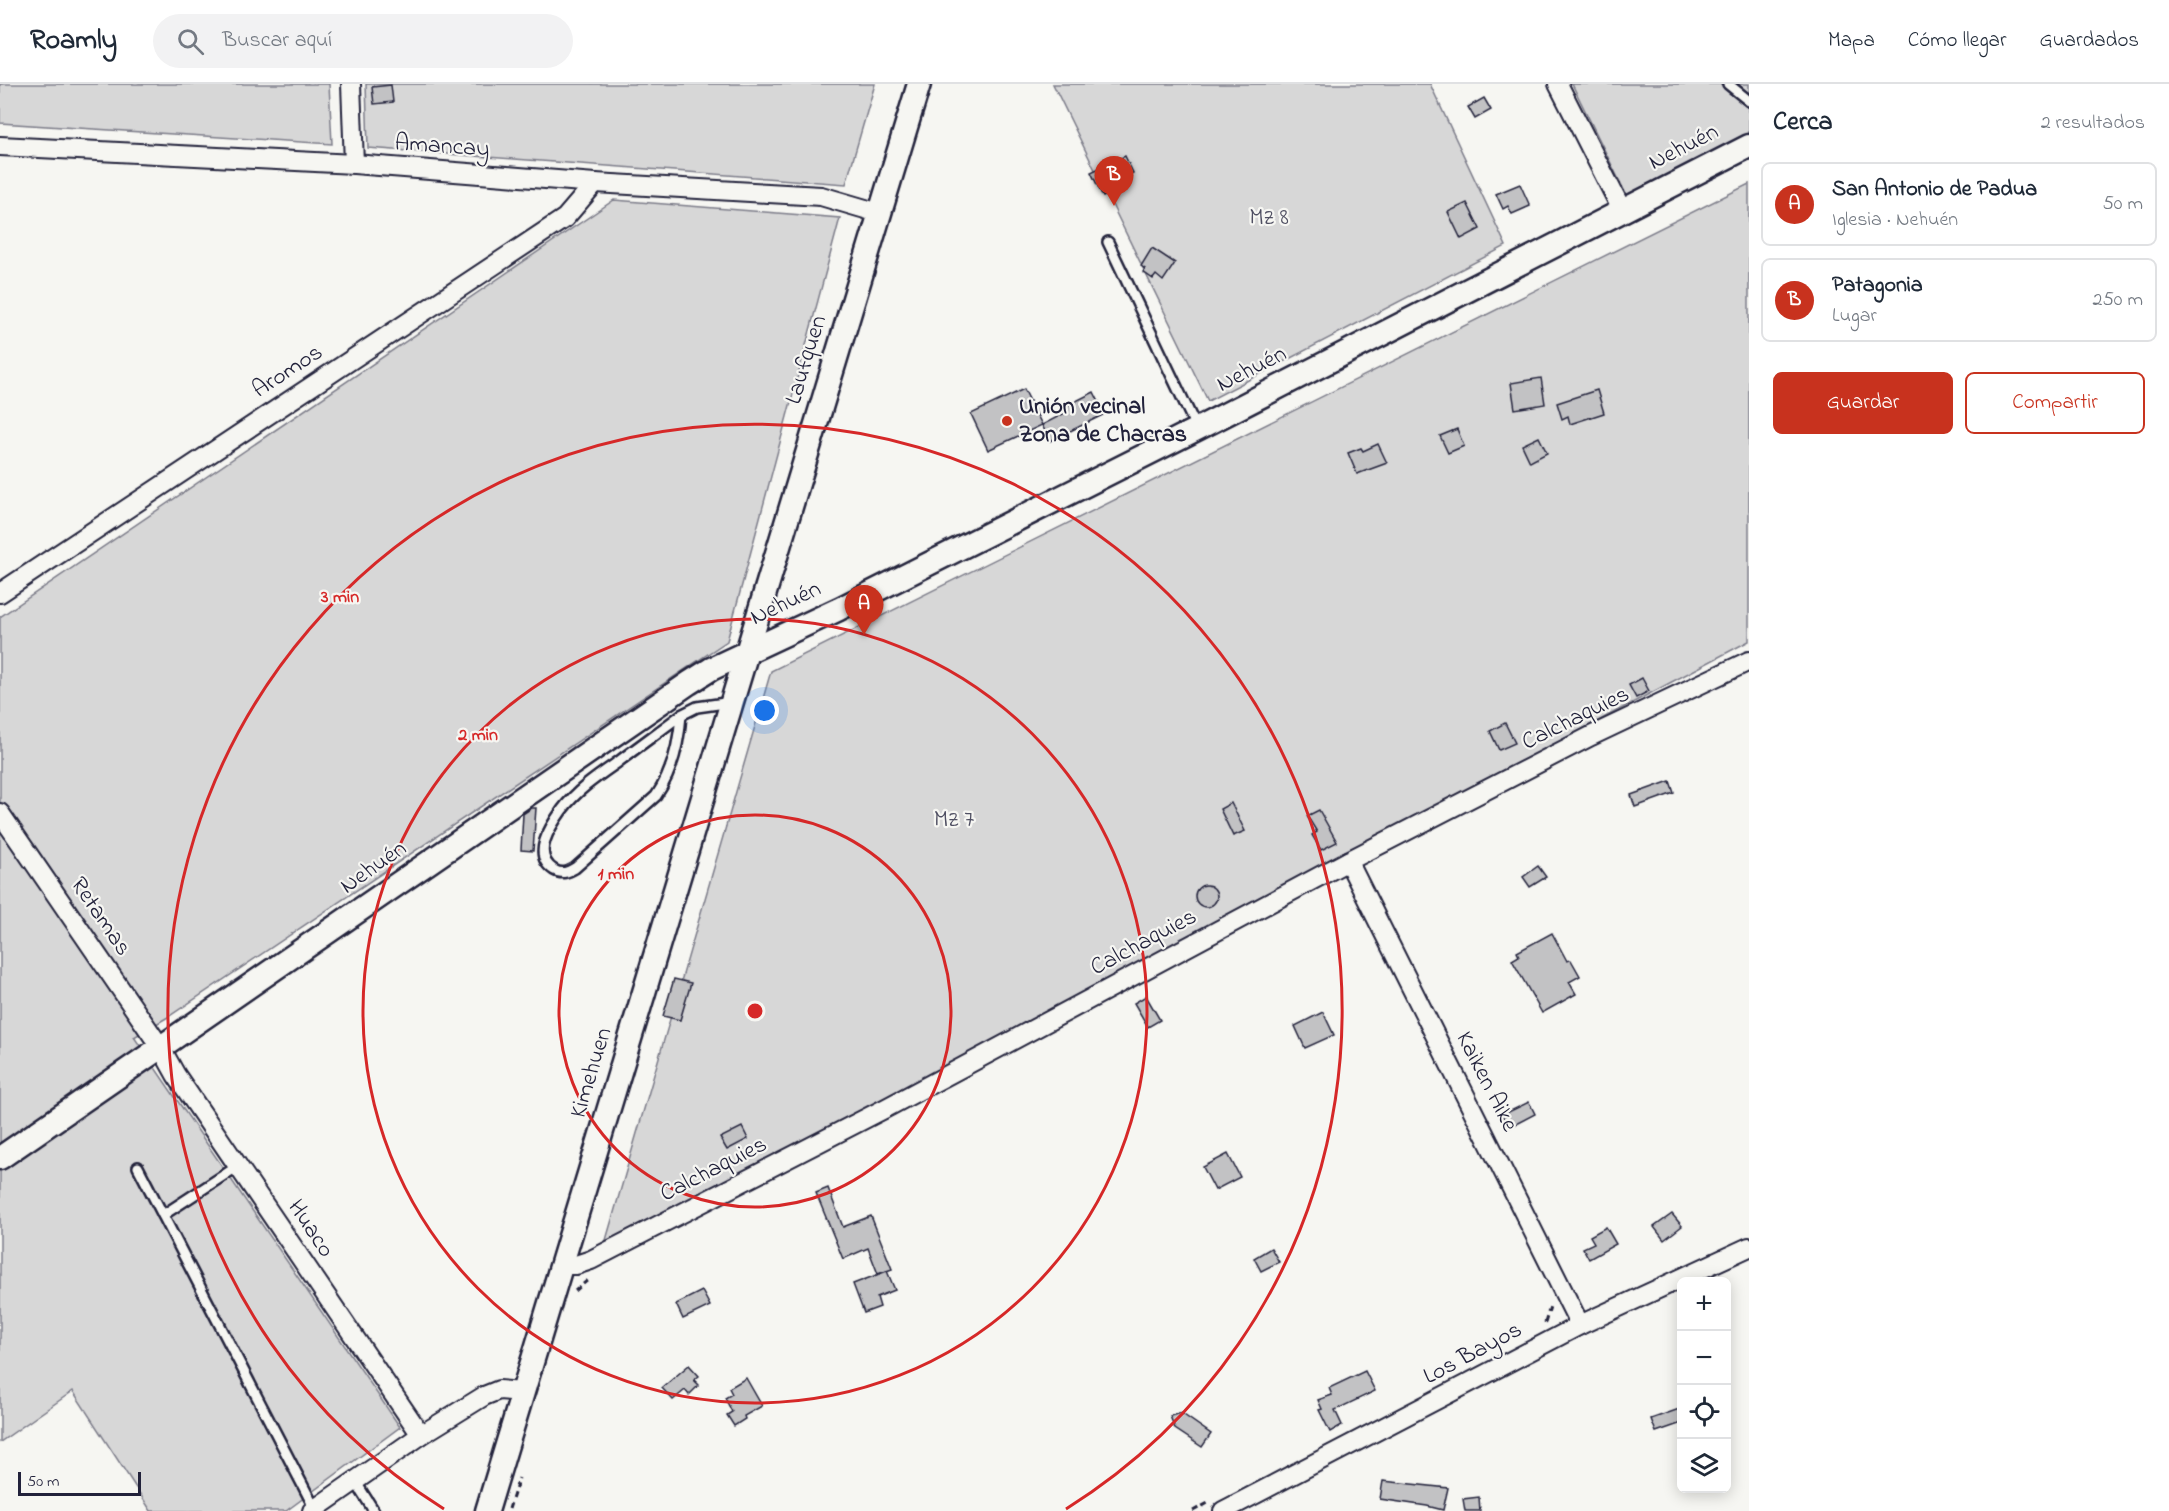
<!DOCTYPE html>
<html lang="es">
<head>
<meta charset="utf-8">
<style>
  :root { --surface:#fff; --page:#f2f2f3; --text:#1f2937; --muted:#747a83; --line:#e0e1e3; --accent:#c8321e }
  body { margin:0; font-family:"Indie Flower",sans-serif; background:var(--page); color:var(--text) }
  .controls { position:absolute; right:18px; bottom:18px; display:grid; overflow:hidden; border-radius:9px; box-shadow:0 3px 15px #0003 }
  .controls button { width:54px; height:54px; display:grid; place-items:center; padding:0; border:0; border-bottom:2px solid var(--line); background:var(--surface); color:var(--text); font:30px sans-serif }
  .scale { position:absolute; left:18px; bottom:15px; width:123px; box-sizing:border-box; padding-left:6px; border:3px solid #22223b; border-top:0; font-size:16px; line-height:21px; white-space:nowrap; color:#22223b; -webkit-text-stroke:4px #f6f6f2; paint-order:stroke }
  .you { position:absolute; left:765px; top:627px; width:21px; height:21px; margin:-15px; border:4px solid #fff; border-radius:50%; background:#1a73e8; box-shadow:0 0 0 9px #1a73e833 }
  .badge { display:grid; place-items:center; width:39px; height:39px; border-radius:50%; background:var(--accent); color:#fff; font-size:20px; font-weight:700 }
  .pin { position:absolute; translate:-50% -50px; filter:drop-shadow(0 2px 3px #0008) }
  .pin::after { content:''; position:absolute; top:32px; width:21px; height:18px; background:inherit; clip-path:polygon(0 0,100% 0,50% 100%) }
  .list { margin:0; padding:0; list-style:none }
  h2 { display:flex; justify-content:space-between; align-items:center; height:78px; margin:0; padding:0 24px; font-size:26px }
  h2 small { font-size:20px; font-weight:400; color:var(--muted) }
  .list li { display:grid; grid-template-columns:39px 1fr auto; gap:18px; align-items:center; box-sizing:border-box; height:84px; margin:0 12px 12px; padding:0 12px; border:2px solid var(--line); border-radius:9px }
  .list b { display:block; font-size:22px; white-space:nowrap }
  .list p { margin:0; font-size:20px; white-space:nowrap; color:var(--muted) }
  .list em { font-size:20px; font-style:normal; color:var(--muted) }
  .actions { display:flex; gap:12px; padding:18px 24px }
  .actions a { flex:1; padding:14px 0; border:2px solid var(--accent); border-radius:9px; text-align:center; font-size:21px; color:var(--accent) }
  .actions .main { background:var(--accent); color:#fff }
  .icon { flex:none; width:33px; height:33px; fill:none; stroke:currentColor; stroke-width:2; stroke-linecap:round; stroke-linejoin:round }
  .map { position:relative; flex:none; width:1749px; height:1427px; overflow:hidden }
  header { display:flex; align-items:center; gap:36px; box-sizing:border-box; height:84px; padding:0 30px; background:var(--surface); border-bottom:2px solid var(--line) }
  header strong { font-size:28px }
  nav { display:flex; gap:33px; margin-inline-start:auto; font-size:21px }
  .search { width:420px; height:54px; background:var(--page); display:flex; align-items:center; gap:15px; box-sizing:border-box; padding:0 21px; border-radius:33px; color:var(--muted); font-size:22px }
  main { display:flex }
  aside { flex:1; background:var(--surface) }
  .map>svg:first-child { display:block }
  .green { fill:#d7d7d7; stroke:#7c7c89; stroke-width:1.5 }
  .building { fill:#c2c2c4; stroke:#22223b; stroke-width:1.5 }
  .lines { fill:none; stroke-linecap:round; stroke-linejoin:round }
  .service-casing { stroke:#22223b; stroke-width:14 }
  .minor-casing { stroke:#22223b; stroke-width:22 }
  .tertiary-casing { stroke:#22223b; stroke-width:27 }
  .path { stroke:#22223b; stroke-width:3; stroke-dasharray:6 4.5; stroke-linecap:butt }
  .service { stroke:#f6f6f2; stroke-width:9 }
  .minor { stroke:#f6f6f2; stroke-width:18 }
  .tertiary { stroke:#f6f6f2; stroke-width:22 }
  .ring { fill:none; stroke:#d62828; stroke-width:3 }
  .poi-dot { fill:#c8321e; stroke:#f6f6f2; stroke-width:2 }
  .labels { text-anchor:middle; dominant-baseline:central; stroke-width:4.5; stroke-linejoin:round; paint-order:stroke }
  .street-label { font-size:24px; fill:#22223b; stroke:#f6f6f2 }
  .park-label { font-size:24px; fill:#4f4f62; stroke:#f6f6f2 }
  .poi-label { font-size:24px; font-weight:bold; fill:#22223b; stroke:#f6f6f2; text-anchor:start }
  .centre { fill:#d62828; stroke:#f6f6f2; stroke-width:3 }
  .ring-label { font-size:18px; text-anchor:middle; font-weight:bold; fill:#d62828; stroke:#f6f6f2; stroke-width:4.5; stroke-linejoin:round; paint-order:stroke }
</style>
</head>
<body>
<header>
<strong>Roamly</strong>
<div class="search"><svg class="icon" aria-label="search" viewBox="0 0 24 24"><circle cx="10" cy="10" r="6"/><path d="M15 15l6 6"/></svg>Buscar aquí</div>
<nav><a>Mapa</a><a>Cómo llegar</a><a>Guardados</a></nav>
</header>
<main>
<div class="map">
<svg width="1749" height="1427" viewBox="0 0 1749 1427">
  <rect width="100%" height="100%" fill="#f6f6f2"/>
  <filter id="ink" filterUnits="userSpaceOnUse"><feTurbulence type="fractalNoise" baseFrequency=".0167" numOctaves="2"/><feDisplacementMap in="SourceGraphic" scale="12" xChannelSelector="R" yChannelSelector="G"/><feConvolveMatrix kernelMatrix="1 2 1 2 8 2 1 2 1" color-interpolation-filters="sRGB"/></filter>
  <g filter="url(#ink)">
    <!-- green -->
    <g class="green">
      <polygon points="0,0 329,0 332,60 0,39"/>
      <polygon points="366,0 875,0 846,100 368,64"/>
      <polygon points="1053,0 1430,0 1506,162 1208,317"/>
      <polygon points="1572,0 1749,0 1749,50 1628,114"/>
      <polygon points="1749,100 1749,557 604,1163 771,587"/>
      <polygon points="614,116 840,134 727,557 168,933 134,953 400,1343 286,1427 151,1427 73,1307 0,1358 0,533"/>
    </g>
    <!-- building -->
    <g class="building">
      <polygon points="391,1 393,18 374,20 372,3"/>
      <polygon points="1484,14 1491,26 1475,35 1468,23"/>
      <polygon points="1125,72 1133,89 1115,97 1119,105 1103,113 1091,88"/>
      <polygon points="1520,100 1530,122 1512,130 1508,122 1503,125 1496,110"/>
      <polygon points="1467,119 1480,145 1461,155 1448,128"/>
      <polygon points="1152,164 1175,179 1163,197 1156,191 1153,195 1143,188 1145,185 1141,182"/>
      <polygon points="1541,294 1545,320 1515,325 1511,299"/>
      <polygon points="1024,305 1042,341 988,366 971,330"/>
      <polygon points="1597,306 1604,329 1570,340 1568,332 1562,335 1557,319"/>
      <polygon points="1094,308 1105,330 1050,357 1042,341 1067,328 1064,323"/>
      <polygon points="1457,345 1464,362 1448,369 1440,352"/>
      <polygon points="1539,353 1547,369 1530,378 1522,361"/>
      <polygon points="1378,360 1387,379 1357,390 1348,369 1361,364 1363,367"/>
      <polygon points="1642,594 1649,607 1636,614 1629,601"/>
      <polygon points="1505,639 1515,659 1499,666 1490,647"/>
      <polygon points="1670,697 1674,709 1635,723 1631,711"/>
      <polygon points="1231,719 1245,747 1233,752 1220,725"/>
      <polygon points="532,724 536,724 533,767 521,766 523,730"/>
      <polygon points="1319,726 1337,758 1321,766 1312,751 1317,748 1307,732"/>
      <polygon points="1538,782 1546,793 1530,803 1523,793"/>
      <circle cx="1206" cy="812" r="11"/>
      <polygon points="1552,849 1567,877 1571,876 1580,892 1569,898 1576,910 1542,929 1512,876 1519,872 1517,868"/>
      <polygon points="674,895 691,899 680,936 663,932"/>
      <polygon points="1146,912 1160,936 1148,943 1134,919"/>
      <polygon points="1323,928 1334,951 1305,964 1295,942"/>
      <polygon points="1529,1018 1535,1030 1508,1044 1502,1031"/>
      <polygon points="742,1043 748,1055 727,1066 720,1054"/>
      <polygon points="1228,1070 1240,1093 1215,1106 1203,1083"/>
      <polygon points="828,1104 843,1143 871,1132 892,1185 878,1190 868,1164 843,1175 816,1109"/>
      <polygon points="1672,1130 1682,1142 1664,1156 1654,1143"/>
      <polygon points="1606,1143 1616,1160 1589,1175 1583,1164 1594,1159 1590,1152"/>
      <polygon points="1271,1164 1279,1178 1261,1187 1254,1174"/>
      <polygon points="887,1187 895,1206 877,1213 880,1223 864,1229 853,1200"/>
      <polygon points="702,1207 710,1222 683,1235 676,1220"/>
      <polygon points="689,1281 699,1292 694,1296 699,1301 689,1311 685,1306 673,1316 662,1304"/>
      <polygon points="1365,1287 1375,1307 1335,1326 1342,1341 1330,1348 1319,1326 1322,1325 1318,1316 1332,1311 1329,1304"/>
      <polygon points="746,1294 762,1322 744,1332 745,1335 734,1342 727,1331 732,1328 725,1314 732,1310 729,1304"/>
      <polygon points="1682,1324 1682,1339 1656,1348 1651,1335"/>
      <polygon points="1181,1329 1211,1350 1202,1363 1175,1345 1170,1332"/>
      <polygon points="1383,1397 1448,1404 1443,1426 1427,1422 1380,1415"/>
      <polygon points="1479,1413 1480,1427 1465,1427 1463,1415"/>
    </g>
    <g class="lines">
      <defs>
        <g id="service">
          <polyline points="1728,0 1749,17"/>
          <polyline points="1108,158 1197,345"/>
          <path d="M681,631C679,659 672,689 656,712L575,784C568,788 562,791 554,786C531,771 550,743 562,726C577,706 598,692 618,678C639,662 660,647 681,631L697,623L732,618"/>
          <polyline points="138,1083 315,1425"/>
          <polyline points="163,1131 238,1082"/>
          <polyline points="355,1397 374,1427"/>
        </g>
        <g id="minor">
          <polyline points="351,0 354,80"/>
          <polyline points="1558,0 1622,126"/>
          <polyline points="0,62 354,80 595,99 821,112 879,129"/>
          <polyline points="0,509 565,134 595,99"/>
          <polyline points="0,729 161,964 176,991 421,1351"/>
          <polyline points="1348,777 1580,1241"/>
          <polyline points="562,1181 576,1181 591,1176 886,1024 1348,777 1591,652 1749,577"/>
          <polyline points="312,1427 421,1351 484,1312 499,1306 523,1308"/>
          <polyline points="1223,1427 1580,1241 1749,1163"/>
        </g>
        <g id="tertiary">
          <polyline points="0,1074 689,599 711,585 839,525 1197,345 1749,62"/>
          <polyline points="487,1427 919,0"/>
        </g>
      </defs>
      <!-- service casing -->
      <use href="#service" class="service-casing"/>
      <!-- minor casing -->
      <use href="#minor" class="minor-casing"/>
      <!-- tertiary casing -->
      <use href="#tertiary" class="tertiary-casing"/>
      <!-- path -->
      <g class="path">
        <polyline points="575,1207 588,1196"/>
        <polyline points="1545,1239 1551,1219"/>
        <polyline points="509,1425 519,1394"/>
        <polyline points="1193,1427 1208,1419"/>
      </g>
      <!-- service -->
      <use href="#service" class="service"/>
      <!-- minor -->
      <use href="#minor" class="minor"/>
      <!-- tertiary -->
      <use href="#tertiary" class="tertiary"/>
    </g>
  </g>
  <!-- distance rings -->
  <g class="ring">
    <circle cx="755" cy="927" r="196"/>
    <circle cx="755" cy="927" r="392"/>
    <path d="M444 1425A587 587 0 1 1 1066 1425"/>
  </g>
  <!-- markers -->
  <circle class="poi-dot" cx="1007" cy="337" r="6"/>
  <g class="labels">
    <!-- street labels -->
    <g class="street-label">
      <text transform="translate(442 63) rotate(4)">Amancay</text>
      <text transform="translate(1684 64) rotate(-27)">Nehuén</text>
      <text transform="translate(807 276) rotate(-73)">Laufquen</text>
      <text transform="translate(1252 286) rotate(-27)">Nehuén</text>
      <text transform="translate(288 288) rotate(-33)">Aromos</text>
      <text transform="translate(786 520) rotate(-25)">Nehuén</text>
      <text transform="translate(1576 635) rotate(-26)">Calchaquies</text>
      <text transform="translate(374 784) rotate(-35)">Nehuén</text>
      <text transform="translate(100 833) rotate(56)">Retamas</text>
      <text transform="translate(1144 859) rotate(-28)">Calchaquies</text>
      <text transform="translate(592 989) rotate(-73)">Kimehuen</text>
      <text transform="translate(1486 998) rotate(63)">Kaiken Aike</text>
      <text transform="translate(714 1086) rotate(-27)">Calchaquies</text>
      <text transform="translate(310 1145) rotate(56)">Huaco</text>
      <text transform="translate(1473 1270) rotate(-28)">Los Bayos</text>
    </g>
    <!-- park labels -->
    <g class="park-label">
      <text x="1269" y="134">Mz 8</text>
      <text x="954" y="736">Mz 7</text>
    </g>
    <!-- poi labels -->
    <g class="poi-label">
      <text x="1019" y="323">Unión vecinal<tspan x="1019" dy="28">Zona de Chacras</tspan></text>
    </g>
  </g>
  <circle cx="755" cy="927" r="9" class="centre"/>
  <g class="ring-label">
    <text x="340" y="518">3 min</text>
    <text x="478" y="656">2 min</text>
    <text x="616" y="795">1 min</text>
  </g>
</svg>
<div class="controls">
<button>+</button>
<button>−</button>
<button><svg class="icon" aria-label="locate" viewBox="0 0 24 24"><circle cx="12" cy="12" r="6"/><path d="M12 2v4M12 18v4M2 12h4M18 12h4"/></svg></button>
<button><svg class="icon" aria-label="layers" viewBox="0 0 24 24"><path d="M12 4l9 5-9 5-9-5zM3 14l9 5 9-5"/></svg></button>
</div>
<div class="scale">50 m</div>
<div class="you"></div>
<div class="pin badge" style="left:864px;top:551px">A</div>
<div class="pin badge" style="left:1114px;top:122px">B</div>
</div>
<aside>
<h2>Cerca<small>2 resultados</small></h2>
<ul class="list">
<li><span class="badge">A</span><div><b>San Antonio de Padua</b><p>Iglesia · Nehuén</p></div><em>50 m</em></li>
<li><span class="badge">B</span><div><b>Patagonia</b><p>Lugar</p></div><em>250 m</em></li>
</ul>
<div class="actions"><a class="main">Guardar</a><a>Compartir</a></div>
</aside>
</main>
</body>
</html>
